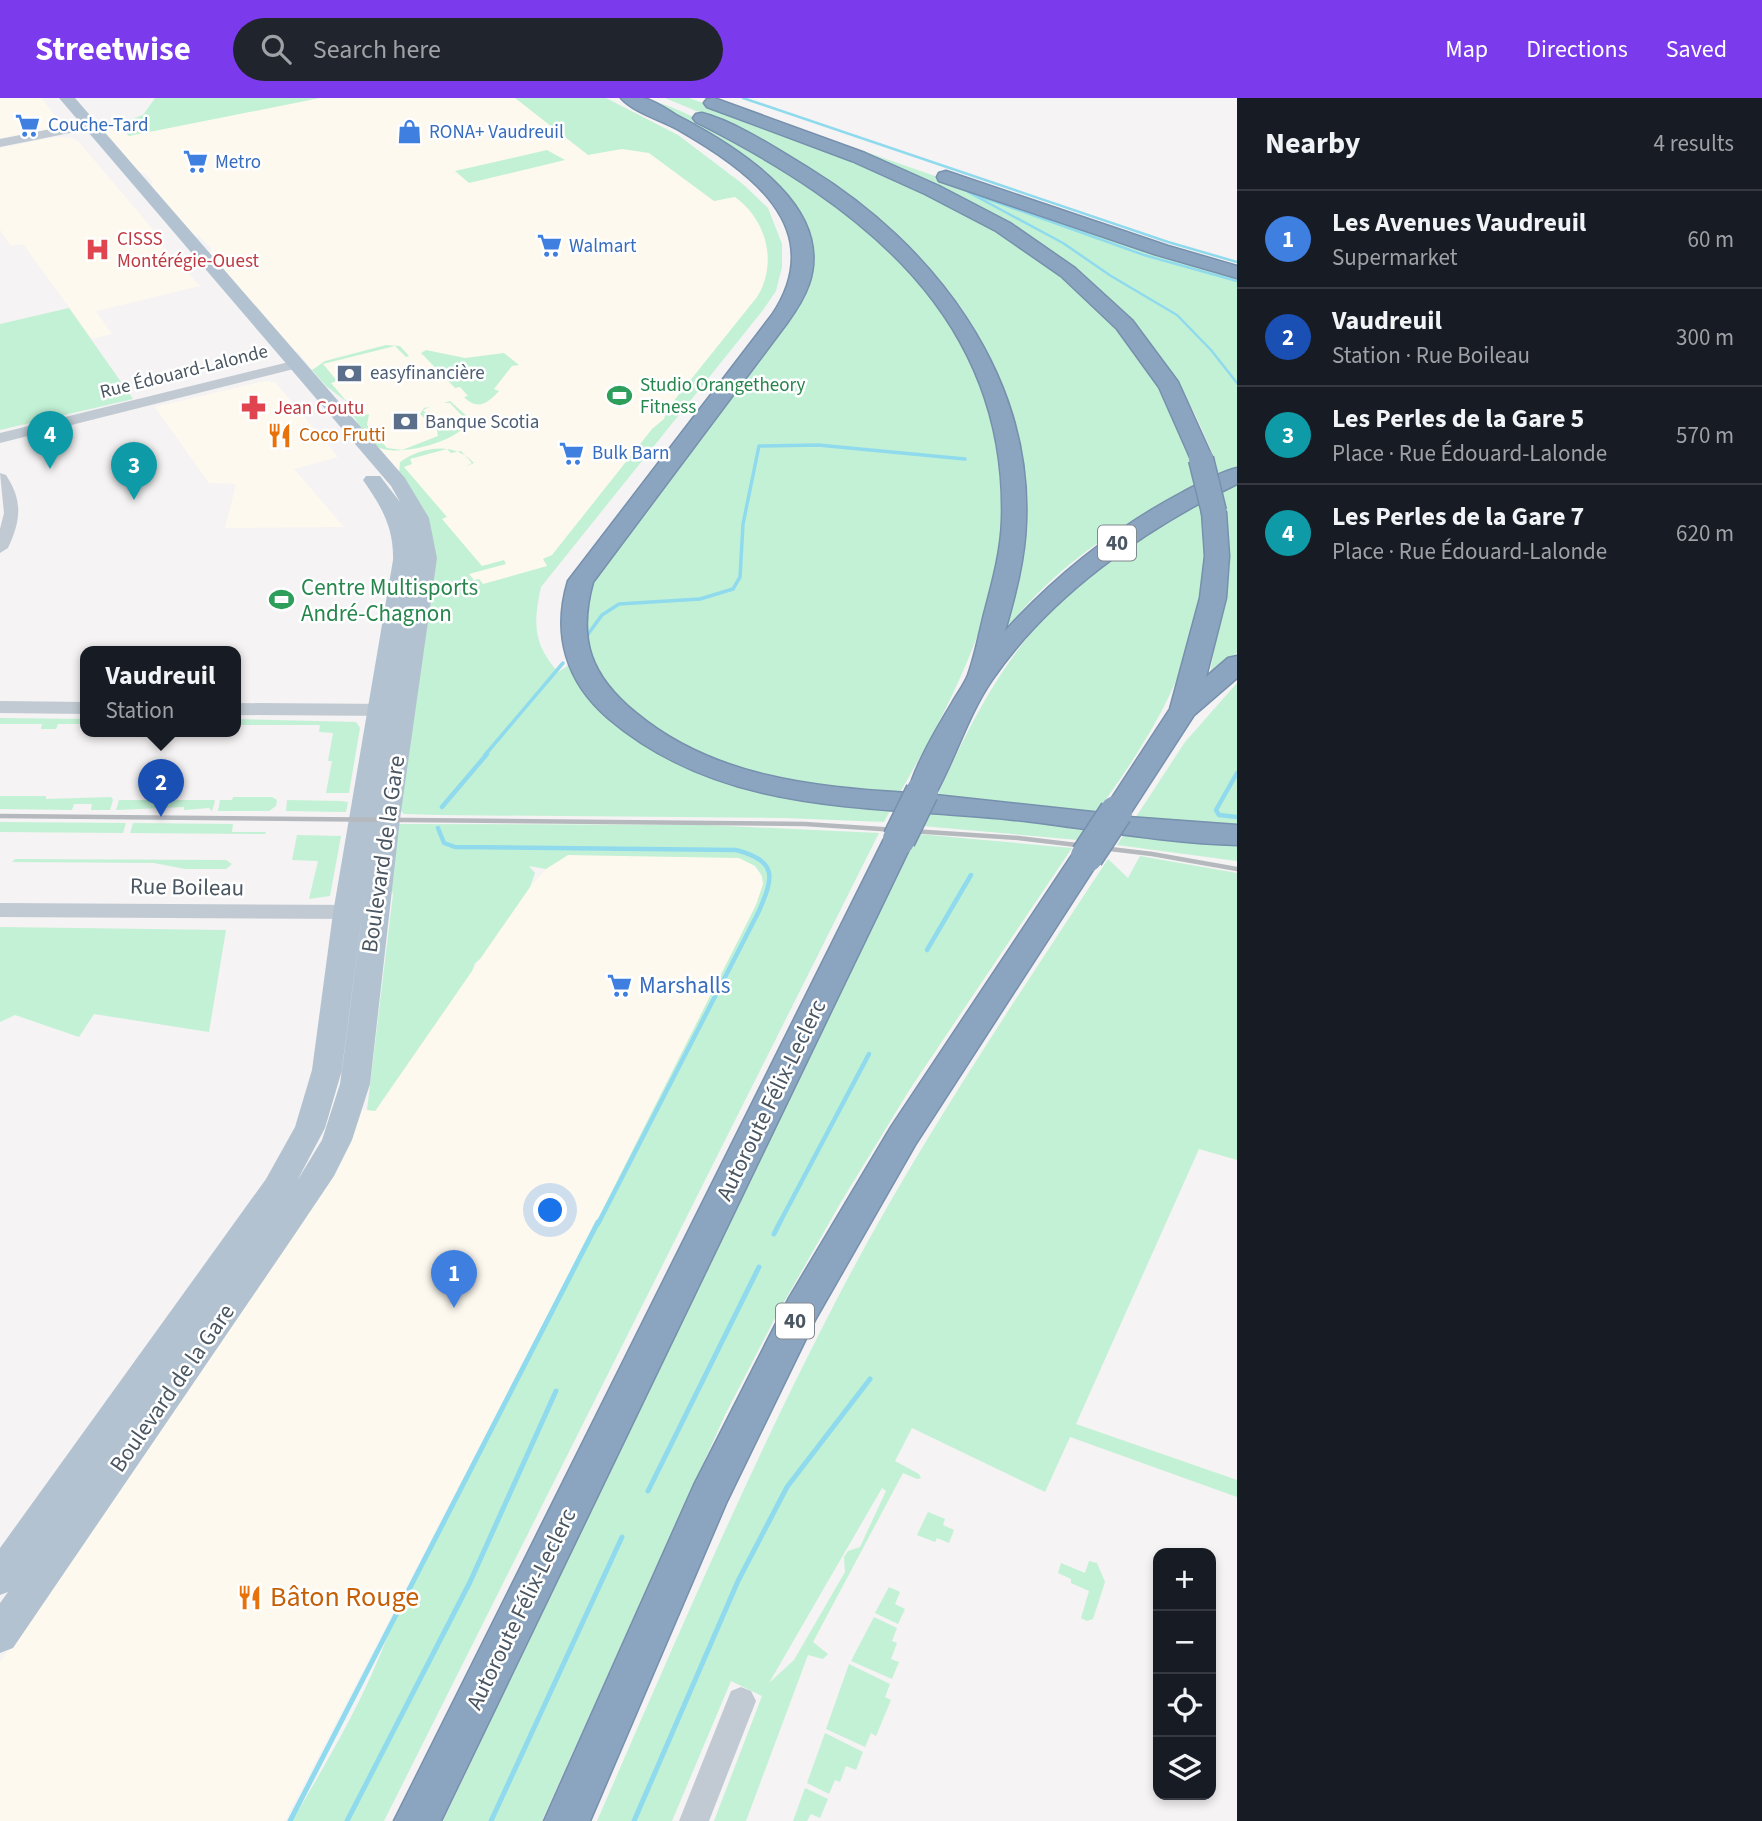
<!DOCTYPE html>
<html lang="en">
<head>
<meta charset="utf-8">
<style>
  :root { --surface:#171b24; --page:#20242c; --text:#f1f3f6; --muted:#9ea1a6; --line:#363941; --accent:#7c3aed }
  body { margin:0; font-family:"Source Sans 3",sans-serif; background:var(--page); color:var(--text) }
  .controls { position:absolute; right:21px; bottom:21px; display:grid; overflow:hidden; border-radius:14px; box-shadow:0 4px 10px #0003 }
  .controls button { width:63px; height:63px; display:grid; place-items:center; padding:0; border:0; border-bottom:2px solid var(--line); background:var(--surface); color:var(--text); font:35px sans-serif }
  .you { position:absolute; left:551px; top:1113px; width:24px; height:24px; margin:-18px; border:5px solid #fff; border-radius:50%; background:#1a73e8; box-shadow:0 0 0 10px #1a73e833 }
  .badge { display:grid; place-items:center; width:46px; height:46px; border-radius:50%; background:var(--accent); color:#fff; font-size:23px; font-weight:700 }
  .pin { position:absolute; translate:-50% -58px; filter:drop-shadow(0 2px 4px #0008) }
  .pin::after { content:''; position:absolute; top:37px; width:24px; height:21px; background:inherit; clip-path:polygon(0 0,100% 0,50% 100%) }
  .popup { position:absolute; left:80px; top:548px; width:161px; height:91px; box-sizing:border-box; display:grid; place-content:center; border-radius:14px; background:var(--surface); filter:drop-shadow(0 2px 5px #0005); font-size:23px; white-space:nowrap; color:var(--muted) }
  .popup b { font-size:26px; color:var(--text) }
  .popup::after { content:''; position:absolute; left:50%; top:100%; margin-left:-14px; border:14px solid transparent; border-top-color:var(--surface) }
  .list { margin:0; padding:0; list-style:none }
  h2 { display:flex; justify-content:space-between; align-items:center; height:91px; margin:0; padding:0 28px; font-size:30px }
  h2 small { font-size:23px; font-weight:400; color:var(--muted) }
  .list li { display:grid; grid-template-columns:46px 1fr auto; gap:21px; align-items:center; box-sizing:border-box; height:98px; padding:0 28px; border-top:2px solid var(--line) }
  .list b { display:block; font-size:26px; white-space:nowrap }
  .list p { margin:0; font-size:23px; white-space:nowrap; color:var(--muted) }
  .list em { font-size:23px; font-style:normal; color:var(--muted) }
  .icon { flex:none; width:38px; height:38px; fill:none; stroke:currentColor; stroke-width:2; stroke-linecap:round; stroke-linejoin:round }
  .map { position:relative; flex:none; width:1237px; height:1723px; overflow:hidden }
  header { display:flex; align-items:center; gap:42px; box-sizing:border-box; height:98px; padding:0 35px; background:var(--accent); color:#fff }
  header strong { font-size:33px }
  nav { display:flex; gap:38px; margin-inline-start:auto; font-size:24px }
  .search { width:490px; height:63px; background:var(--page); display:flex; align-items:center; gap:18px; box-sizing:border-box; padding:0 24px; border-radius:38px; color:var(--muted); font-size:26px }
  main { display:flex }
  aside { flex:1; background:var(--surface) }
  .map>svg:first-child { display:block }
  .commercial { fill:#fdf9ef }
  .green { fill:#c3f1d5; fill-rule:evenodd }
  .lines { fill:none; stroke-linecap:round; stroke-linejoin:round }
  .stream-far3 { stroke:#90daee; stroke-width:2.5 }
  .stream-far2 { stroke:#90daee; stroke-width:3.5 }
  .stream-far1 { stroke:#90daee; stroke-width:4.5 }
  .stream { stroke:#90daee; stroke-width:5 }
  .highway-casing { stroke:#7690ad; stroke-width:3 }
  .minor { fill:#c1cad2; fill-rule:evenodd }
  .major { fill:#b3c2d1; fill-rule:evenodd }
  .highway { fill:#8ba5c1; fill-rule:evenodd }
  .rail { stroke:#b5b8bd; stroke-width:4.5 }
  .highway-bridge-far1-casing { stroke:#7690ad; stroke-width:27; stroke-linecap:butt }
  .highway-bridge-casing { stroke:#7690ad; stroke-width:35; stroke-linecap:butt }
  .highway-bridge-far1 { stroke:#8ba5c1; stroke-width:24 }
  .highway-bridge { stroke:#8ba5c1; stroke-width:32 }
  .labels { text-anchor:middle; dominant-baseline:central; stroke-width:5; stroke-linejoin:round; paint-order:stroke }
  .far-shop-label { font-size:19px; fill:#366cbe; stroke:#fff; text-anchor:start }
  .far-health-label { font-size:19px; fill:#be3a42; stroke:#fff; text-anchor:start }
  .far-street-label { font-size:19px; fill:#4a5661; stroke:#fff }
  .far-service-label { font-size:19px; fill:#4e5e75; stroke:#fff; text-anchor:start }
  .far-leisure-label { font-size:19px; fill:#27864d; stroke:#fff; text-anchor:start }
  .far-food-label { font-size:19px; fill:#c56008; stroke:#fff; text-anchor:start }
  .shield { fill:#fff; stroke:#808990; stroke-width:2 }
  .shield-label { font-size:21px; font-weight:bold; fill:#4a5661 }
  .leisure-label { font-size:23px; fill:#27864d; stroke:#fff; text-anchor:start }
  .street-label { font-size:23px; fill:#4a5661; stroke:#fff }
  .shop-label { font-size:23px; fill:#366cbe; stroke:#fff; text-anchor:start }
  .near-food-label { font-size:28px; fill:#c56008; stroke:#fff; text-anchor:start }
</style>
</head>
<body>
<header>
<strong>Streetwise</strong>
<div class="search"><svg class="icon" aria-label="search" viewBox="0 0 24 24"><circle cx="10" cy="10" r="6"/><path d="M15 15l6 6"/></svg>Search here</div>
<nav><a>Map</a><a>Directions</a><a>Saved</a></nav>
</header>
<main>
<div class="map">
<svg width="1237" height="1723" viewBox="0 0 1237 1723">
  <rect width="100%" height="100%" fill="#f5f3f3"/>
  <!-- commercial -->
  <g class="commercial">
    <polygon points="0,0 42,0 61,26 50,31 0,40"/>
    <polygon points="313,0 515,0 579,49 627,39 714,103 745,95 757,107 777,167 749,223 541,489 460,501 418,401 362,333 348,311 352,307 326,288 299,255 292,252 210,156 211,150 200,139 192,136 151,91 153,85 146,76 136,73 104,35 109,29 117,26 126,35"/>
    <polygon points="56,39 72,40 79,44 163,143 162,147 200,188 96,213 112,236 92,241 23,146 11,148 0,132 0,50"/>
    <polygon points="264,283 275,284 338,359 294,371 344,429 225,430 236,386 209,385 155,309"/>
    <polygon points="568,757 739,760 748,763 760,773 763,786 756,807 611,1095 285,1723 0,1723 0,1564 359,1011 376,1013 530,789 546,771"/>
  </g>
  <!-- green -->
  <g class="green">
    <polygon points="155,0 320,0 129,38 117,26 143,17"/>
    <path d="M515,0H606L678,37L744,87L768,110L782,146V169L776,193L763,212L541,489C533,525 533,546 558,574L569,567C594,610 631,639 674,662L893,707L884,724L785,720L437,717L404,716L401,713L424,412L399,375L400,364C423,348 455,344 474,365L465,369L472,365L461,353L451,355L447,351L410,361L412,366L404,369L447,419L442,421L482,468L504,462L506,466L469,476L474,482L479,481L483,486L547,468L543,461L552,457L652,331L664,321L668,310L757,199C778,166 767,122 735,99L714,103L649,55L622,51L588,57Z"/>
    <path d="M636,0C672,0 760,56 793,76C933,161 1030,303 996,473C981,549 938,629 899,696L775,683L700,660L622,611L583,549L587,492L804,195L790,106Z"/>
    <path d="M665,0H689L839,54L969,114L1055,172L1120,232L1157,281L1184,337L1199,387C1130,419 1057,466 1010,527L1005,525C1008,490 1012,455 1016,419C1018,402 1023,383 1021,366C1020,345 1014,324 1007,304C959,149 808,57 665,0Z"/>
    <polygon points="849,48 1035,113 1237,177 1237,370 1218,378 1212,354 1195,316 1172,275 1139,234 1023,135 947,91"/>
    <polygon points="547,52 565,62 469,85 455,73"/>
    <polygon points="69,210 133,301 0,332 0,226"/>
    <polygon points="386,247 400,248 409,258 406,259 395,248 323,266 337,283 331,285 347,304 326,288 312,272 325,263"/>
    <path d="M426,252L465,260L504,255L519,267L512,268L494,291L499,293C488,305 478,313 464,299L468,298L460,289L455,290L421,255Z"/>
    <path d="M450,303L469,320C466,343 396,360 378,349C364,342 358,322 348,311L351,308L360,318L369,316L367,327L387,350L402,352L438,338L437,332L420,316L424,310L430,309L423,312L441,332L461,330L459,325L467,323L450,305H444Z"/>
    <path d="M1237,385V555L1210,575C1222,510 1237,459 1222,392Z"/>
    <path d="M1202,402C1219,526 1167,618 1096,715L937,698C980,603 1019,531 1103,465C1133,441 1169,422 1202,402Z"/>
    <polygon points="1237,585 1237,729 1134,722 1185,644"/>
    <polygon points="0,620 86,621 86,626 58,626 56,631 41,631 42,626 0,626"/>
    <polygon points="236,621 356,624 360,630 349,695 326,695 332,663 328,663 333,635 319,634 320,627 236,627"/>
    <polygon points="0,698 46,698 46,701 111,699 113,702 110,712 91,712 92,706 74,706 72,712 0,711"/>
    <polygon points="233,699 272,699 277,702 276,708 269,713 218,713 220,702 232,702"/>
    <polygon points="119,702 214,702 215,703 212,713 209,710 184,712 184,709 116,712"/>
    <polygon points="287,702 340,703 348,704 346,714 286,713"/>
    <polygon points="931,710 1088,727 1078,742 922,728"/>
    <polygon points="0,724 126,725 123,735 0,734"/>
    <polygon points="133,725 233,726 232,734 266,734 265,736 130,735"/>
    <path d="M396,726L705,727L879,735L384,1723H292C333,1654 373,1586 398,1509L611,1095L756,807L763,786L762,778L755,768L739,760L568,757L546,771L529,768L535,775L530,789L480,861L475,865L472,873L375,1013L367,1012L393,796L390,787Z"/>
    <polygon points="1126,733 1189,744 1237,748 1237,763 1117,747"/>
    <polygon points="918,736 1072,750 910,991 841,1104 776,1218 725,1317 542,1723 443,1723 713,1156"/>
    <polygon points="297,737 341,738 330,798 309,801 318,763 292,762"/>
    <path d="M1140,758L1237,775V1062L1199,1051L1076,1326L1237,1382V1399L1070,1339L1045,1394L912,1330L895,1363L919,1376L921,1380L917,1381L903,1375L813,1544L828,1556L823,1561L808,1557L746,1723H714L762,1598L731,1583L672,1723H597C674,1547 749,1370 838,1199C917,1047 1014,904 1108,761L1128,780ZM882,1390L886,1393L860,1449L848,1453L844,1459L845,1474L794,1562L769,1585Z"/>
    <polygon points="15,761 226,762 232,766 226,771 185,771 154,765 12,764"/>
    <polygon points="0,829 226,832 209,934 94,916 79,939 15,917 0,924"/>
    <polygon points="928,1414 945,1421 943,1427 954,1432 949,1445 937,1440 935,1444 917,1437"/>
    <polygon points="1089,1463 1097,1465 1105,1484 1093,1521 1087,1523 1081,1520 1089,1493 1071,1485 1071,1481 1058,1475 1061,1465 1085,1475"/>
    <polygon points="889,1489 900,1494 895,1506 905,1511 898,1526 875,1515"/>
    <polygon points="874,1519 897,1530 892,1543 897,1545 891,1561 899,1564 892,1581 851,1563"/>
    <polygon points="849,1566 890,1586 885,1599 891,1602 876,1638 871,1635 865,1649 826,1631"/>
    <polygon points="825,1635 863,1654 856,1672 846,1668 840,1684 835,1682 829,1696 807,1685"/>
    <polygon points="805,1690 828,1701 820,1720 811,1716 807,1723 793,1723"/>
  </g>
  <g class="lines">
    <!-- stream-far3 -->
    <g class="stream-far3">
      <polyline points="743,0 1168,144 1237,164"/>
      <polyline points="1237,183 1144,157 968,94 1063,145 1111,178 1177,217 1211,252 1237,285"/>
    </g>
    <!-- stream-far2 -->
    <g class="stream-far2">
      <polyline points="586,539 602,517 619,506 700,501 733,491 740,479 743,426 759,348 818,347 965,361"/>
      <polyline points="485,657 563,565"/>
    </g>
    <!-- stream-far1 -->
    <g class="stream-far1">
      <polyline points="1237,675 1216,712 1219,717 1237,719"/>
      <polyline points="442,709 487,656"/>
      <path d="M438,730L444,745L455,749L736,752C779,763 773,780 759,813L598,1126"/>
      <polyline points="927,852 971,777"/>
      <polyline points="779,1126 869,956"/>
    </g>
    <!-- stream -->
    <g class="stream">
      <polyline points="774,1136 780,1124"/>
      <polyline points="648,1393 759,1169"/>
      <polyline points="290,1723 598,1124"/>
      <polyline points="347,1723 470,1484 556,1293"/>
      <polyline points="491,1723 622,1439"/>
      <polyline points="634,1723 738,1483 787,1389 870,1281"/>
    </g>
    <defs>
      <g id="highway">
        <path d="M621,0C628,0 636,0 643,0C654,2 666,11 676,17C723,41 798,86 811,141C819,174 806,199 787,225L593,484C577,542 591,578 636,615C713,679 812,689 908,695C915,667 937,630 952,605C957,596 964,587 968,577C975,558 979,536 984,516C992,486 1001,454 1002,422C1008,219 861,107 696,24L693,20L696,16L702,15C735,23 780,53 810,71C932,146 1032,275 1026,424C1025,461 1015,498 1005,533C1057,476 1115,430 1183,394C1200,385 1218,375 1237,370V386C1146,430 1050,497 992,582C968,617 956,659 935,697L1102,715L1170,611L1200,500L1205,458L1202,414L1205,409L1214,407L1223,409L1226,414L1229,458L1226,500L1206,579L1228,560L1237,558V580L1194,617L1128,719L1237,727V747C1159,745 1083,729 1006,721C865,707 722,717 608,620C566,584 552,536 568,483L772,217C831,129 748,72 677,31C661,22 633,14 621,0Z"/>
        <polygon points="714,0 865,55 939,88 1010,125 1075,170 1132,222 1178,284 1213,361 1209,366 1193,366 1159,289 1117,231 1061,178 996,133 925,96 852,63 707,9 704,5 707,1"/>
        <polygon points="946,73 1168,148 1237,168 1237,180 1154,156 939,83 937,79 939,75"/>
        <polygon points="899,731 909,734 914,741 441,1723 394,1723 884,741 889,734"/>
        <polygon points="1087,748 1098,751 1102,758 915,1047 815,1222 727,1403 590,1723 544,1723 694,1387 789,1200 891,1029 1076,751"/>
      </g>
    </defs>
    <!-- highway casing -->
    <use href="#highway" class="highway-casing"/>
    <!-- minor -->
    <g class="minor">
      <polygon points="91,23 95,24 95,30 0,49 0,41"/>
      <polygon points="297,262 304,266 302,269 0,345 0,335"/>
      <path d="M0,375L6,377C23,403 21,422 8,450L0,455V431L4,415Z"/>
      <polygon points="0,603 86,604 86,616 0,615"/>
      <polygon points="236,605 394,606 403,612 394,618 236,617"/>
      <polygon points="0,805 361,807 368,809 371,814 368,819 361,821 0,819"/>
      <polygon points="741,1589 751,1593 756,1603 709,1723 679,1723 731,1593"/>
    </g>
    <!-- major -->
    <path class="major" d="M59,0H75L405,380L429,420L437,460L400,721L370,986L352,1042L334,1078L293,1139L13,1550L0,1555V1505L8,1494L0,1497V1450L266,1081L295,1029L312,972L333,815L393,462C394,429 381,408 363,382L366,378H380L400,404L391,388ZM369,764L340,986L322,1042L297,1083L325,1030L342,972Z"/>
    <!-- highway -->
    <use href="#highway" class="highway"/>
    <!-- rail -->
    <polyline class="rail" points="0,718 805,726 1018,740 1152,756 1237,771"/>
    <defs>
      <polyline id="highway-bridge-far1" points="1201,361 1214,414"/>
      <g id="highway-bridge">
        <polyline points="899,741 922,694"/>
        <polyline points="1087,758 1116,714"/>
      </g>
    </defs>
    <!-- highway-bridge-far1 casing -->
    <use href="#highway-bridge-far1" class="highway-bridge-far1-casing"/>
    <!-- highway-bridge casing -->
    <use href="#highway-bridge" class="highway-bridge-casing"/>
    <!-- highway-bridge-far1 -->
    <use href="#highway-bridge-far1" class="highway-bridge-far1"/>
    <!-- highway-bridge -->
    <use href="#highway-bridge" class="highway-bridge"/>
  </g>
  <!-- icons -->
  <defs>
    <symbol id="supermarket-bare" viewBox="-9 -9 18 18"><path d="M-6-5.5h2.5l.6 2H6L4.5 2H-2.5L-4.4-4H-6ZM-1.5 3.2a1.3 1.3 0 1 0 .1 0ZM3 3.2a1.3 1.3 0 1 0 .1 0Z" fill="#3f7fe0" stroke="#fff" stroke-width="2.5" paint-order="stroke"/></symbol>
    <symbol id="shop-bare" viewBox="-9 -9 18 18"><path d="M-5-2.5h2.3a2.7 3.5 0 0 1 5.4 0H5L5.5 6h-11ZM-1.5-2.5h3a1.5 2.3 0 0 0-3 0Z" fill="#3f7fe0" stroke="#fff" stroke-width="2.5" paint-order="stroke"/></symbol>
    <symbol id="hospital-bare" viewBox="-9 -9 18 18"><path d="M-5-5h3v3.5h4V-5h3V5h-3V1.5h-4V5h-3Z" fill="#e0444e" stroke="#fff" stroke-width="2.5" paint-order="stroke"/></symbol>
    <symbol id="bank-bare" viewBox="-9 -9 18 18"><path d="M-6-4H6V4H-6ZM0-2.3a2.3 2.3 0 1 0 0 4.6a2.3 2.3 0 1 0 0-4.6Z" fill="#5c6f8a" stroke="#fff" stroke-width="2.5" paint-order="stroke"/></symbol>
    <symbol id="stadium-bare" viewBox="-9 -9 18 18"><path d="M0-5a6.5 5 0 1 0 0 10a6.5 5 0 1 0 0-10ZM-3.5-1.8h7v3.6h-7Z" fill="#2e9e5b" stroke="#fff" stroke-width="2.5" paint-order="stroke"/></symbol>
    <symbol id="pharmacy-bare" viewBox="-9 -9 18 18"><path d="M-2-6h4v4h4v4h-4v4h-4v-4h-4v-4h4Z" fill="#e0444e" stroke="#fff" stroke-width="2.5" paint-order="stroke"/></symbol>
    <symbol id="restaurant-bare" viewBox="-9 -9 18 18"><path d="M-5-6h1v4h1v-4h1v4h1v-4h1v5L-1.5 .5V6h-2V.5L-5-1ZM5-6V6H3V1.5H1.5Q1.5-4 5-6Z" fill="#e8710a" stroke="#fff" stroke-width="2.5" paint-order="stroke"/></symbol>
  </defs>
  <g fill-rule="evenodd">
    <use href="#supermarket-bare" x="10" y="10" width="35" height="35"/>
    <use href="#shop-bare" x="392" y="16" width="35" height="35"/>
    <use href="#supermarket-bare" x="178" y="46" width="35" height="35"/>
    <use href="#supermarket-bare" x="532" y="130" width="35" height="35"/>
    <use href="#hospital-bare" x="80" y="134" width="35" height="35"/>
    <use href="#bank-bare" x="332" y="258" width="35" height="35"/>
    <use href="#stadium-bare" x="602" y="280" width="35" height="35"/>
    <use href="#pharmacy-bare" x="236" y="292" width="35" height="35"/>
    <use href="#bank-bare" x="388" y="306" width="35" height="35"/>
    <use href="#restaurant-bare" x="262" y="320" width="35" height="35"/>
    <use href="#supermarket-bare" x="554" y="338" width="35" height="35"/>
    <use href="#stadium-bare" x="264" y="484" width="35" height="35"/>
    <use href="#supermarket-bare" x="602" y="870" width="35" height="35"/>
    <use href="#restaurant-bare" x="232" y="1482" width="35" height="35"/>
  </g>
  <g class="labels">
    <!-- far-shop labels -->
    <g class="far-shop-label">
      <text x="48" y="27">Couche-Tard</text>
      <text x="429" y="34">RONA+ Vaudreuil</text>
      <text x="215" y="64">Metro</text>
      <text x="569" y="148">Walmart</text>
      <text x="592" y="355">Bulk Barn</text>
    </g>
    <!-- far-health labels -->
    <g class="far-health-label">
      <text x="117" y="141">CISSS<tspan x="117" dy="22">Montérégie-Ouest</tspan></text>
      <text x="274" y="310">Jean Coutu</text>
    </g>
    <!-- far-street labels -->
    <g class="far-street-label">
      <text transform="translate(184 274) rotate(-14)">Rue Édouard-Lalonde</text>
    </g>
    <!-- far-service labels -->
    <g class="far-service-label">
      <text x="370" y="275">easyfinancière</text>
      <text x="425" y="324">Banque Scotia</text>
    </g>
    <!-- far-leisure labels -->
    <g class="far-leisure-label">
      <text x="640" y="287">Studio Orangetheory<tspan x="640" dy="22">Fitness</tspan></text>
    </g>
    <!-- far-food labels -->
    <g class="far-food-label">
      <text x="299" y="337">Coco Frutti</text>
    </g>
    <!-- shield labels -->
    <g class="shield">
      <rect x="1098" y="427.5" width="38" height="35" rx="5"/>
      <rect x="776" y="1205.5" width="38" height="35" rx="5"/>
    </g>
    <g class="shield-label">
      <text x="1117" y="445">40</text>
      <text x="795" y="1223">40</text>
    </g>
    <!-- leisure labels -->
    <g class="leisure-label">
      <text x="301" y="489">Centre Multisports<tspan x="301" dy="26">André-Chagnon</tspan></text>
    </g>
    <!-- street labels -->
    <g class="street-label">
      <text transform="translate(383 756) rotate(-82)">Boulevard de la Gare</text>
      <text transform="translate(187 789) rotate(1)">Rue Boileau</text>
      <text transform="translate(771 1002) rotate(-64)">Autoroute Félix-Leclerc</text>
      <text transform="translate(172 1290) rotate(-55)">Boulevard de la Gare</text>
      <text transform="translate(521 1511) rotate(-64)">Autoroute Félix-Leclerc</text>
    </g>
    <!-- shop labels -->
    <g class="shop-label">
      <text x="639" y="887">Marshalls</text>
    </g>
    <!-- near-food labels -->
    <g class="near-food-label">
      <text x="270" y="1499">Bâton Rouge</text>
    </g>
  </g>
</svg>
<div class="controls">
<button>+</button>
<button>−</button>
<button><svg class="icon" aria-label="locate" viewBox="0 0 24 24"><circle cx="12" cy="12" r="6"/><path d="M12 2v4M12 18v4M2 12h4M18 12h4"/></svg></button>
<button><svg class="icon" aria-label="layers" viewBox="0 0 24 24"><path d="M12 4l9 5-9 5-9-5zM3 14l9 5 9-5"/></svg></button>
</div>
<div class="you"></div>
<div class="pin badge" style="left:454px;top:1210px;background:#3f7fe0">1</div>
<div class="pin badge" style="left:161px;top:719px;background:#1a4fb4">2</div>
<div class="popup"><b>Vaudreuil</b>Station</div>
<div class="pin badge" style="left:134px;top:402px;background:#0f9aa8">3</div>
<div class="pin badge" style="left:50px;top:371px;background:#0f9aa8">4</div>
</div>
<aside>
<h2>Nearby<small>4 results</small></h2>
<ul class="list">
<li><span class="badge" style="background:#3f7fe0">1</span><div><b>Les Avenues Vaudreuil</b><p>Supermarket</p></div><em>60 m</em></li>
<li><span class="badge" style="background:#1a4fb4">2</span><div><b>Vaudreuil</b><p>Station · Rue Boileau</p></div><em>300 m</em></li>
<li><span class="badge" style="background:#0f9aa8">3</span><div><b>Les Perles de la Gare 5</b><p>Place · Rue Édouard-Lalonde</p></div><em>570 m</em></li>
<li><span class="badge" style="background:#0f9aa8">4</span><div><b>Les Perles de la Gare 7</b><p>Place · Rue Édouard-Lalonde</p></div><em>620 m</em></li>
</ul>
</aside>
</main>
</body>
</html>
